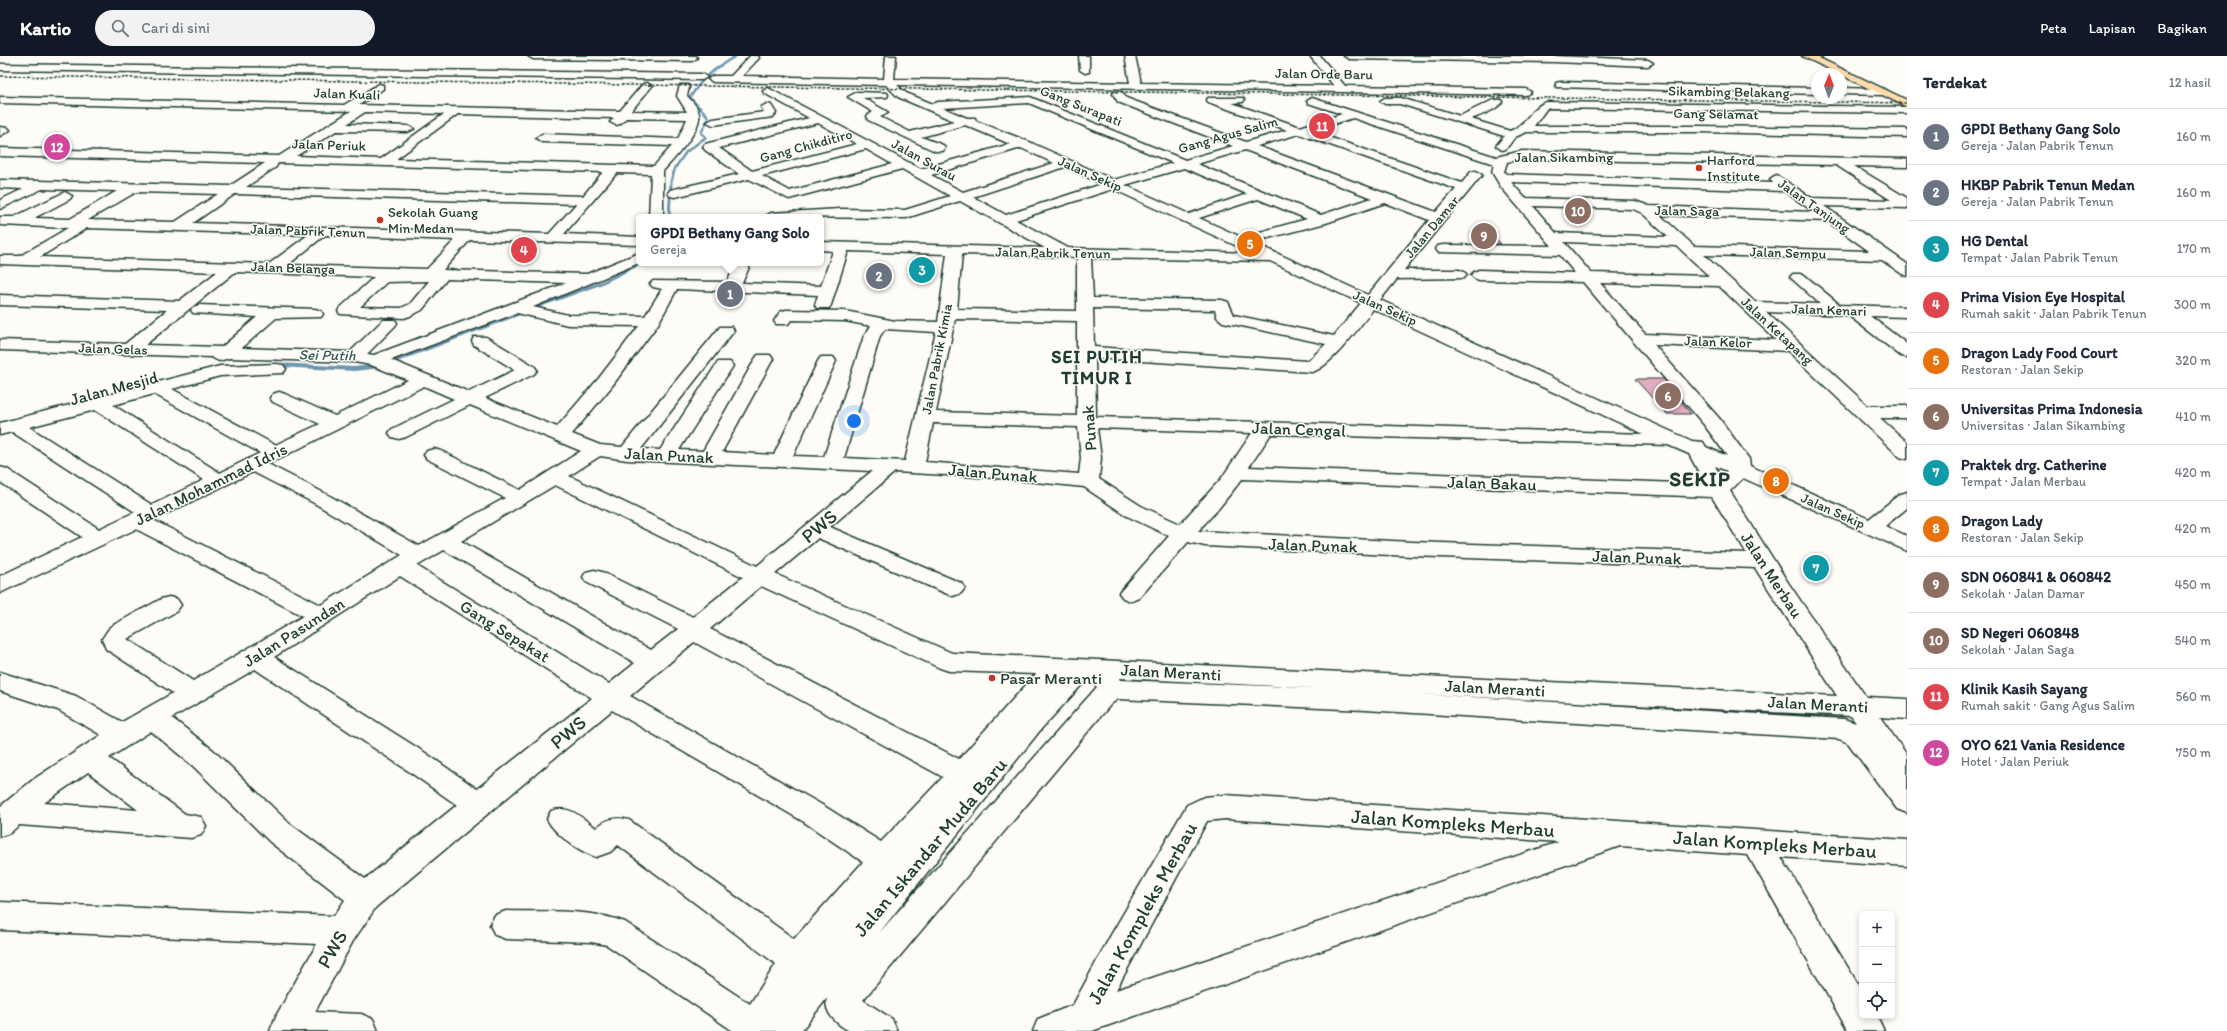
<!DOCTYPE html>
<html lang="id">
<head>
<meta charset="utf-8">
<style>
  :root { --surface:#fff; --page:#f2f2f3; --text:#1f2937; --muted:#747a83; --line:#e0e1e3; --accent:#111827 }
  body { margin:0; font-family:Itim,sans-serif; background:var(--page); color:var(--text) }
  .controls { position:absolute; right:12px; bottom:12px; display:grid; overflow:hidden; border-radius:6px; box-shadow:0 2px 6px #0003 }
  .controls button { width:36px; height:36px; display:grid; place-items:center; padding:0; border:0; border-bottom:1px solid var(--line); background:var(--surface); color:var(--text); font:20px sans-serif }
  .compass { position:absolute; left:1811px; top:12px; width:36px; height:36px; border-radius:50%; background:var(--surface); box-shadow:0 2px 6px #0003; rotate:1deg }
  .you { position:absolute; left:854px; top:365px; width:14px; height:14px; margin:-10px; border:3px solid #fff; border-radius:50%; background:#1a73e8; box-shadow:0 0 0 6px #1a73e833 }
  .badge { display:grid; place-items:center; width:26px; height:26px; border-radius:50%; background:var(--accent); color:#fff; font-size:13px; font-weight:700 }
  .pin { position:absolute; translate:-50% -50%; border:2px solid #fff; box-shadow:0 1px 4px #0006 }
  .popup { position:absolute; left:636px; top:158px; width:188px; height:52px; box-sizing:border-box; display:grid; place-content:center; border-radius:6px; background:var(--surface); filter:drop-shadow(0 1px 3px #0005); font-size:13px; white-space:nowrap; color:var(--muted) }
  .popup b { font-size:15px; color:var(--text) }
  .popup::after { content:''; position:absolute; left:50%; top:100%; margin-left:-8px; border:8px solid transparent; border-top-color:var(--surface) }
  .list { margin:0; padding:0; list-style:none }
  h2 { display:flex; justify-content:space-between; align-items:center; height:52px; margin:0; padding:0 16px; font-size:17px }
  h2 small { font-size:13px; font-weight:400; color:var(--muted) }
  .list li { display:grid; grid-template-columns:26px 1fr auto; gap:12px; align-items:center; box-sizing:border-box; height:56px; padding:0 16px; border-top:1px solid var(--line) }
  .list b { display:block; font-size:15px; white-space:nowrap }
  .list p { margin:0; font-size:13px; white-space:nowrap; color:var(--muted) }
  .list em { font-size:13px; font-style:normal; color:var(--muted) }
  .icon { flex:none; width:22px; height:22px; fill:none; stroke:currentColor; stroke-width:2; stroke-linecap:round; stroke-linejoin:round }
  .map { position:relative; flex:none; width:1907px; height:975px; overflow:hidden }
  header { display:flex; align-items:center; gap:24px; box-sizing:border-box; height:56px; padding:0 20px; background:var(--accent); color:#fff }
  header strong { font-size:19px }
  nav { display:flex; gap:22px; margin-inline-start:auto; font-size:14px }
  .search { width:280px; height:36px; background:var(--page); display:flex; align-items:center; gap:10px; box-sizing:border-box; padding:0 14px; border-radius:22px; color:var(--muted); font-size:15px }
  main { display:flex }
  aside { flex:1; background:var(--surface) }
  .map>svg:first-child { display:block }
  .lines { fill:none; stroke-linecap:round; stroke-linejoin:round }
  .stream-far2 { stroke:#6e96ae; stroke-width:2.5 }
  .stream-far1 { stroke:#6e96ae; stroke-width:3 }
  .stream { stroke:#6e96ae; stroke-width:4 }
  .building { fill:#e3acc1; stroke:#1f3d34 }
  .minor-casing { stroke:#1f3d34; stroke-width:3 }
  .major-casing { stroke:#1f3d34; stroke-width:3 }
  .minor { fill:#fdfcf7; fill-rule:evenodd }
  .major { fill:#fddcac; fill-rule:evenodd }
  .rail { stroke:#1f3d34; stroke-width:1.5; stroke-dasharray:3 1.5; stroke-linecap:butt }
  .poi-dot { fill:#c8321e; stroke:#fdfcf7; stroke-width:1.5 }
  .labels { text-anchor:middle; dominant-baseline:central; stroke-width:3; stroke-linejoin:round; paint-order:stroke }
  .far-street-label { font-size:14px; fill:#1f3d34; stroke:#fdfcf7 }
  .far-poi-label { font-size:14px; fill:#1f3d34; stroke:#fdfcf7; text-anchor:start }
  .far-water-label { font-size:15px; font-style:italic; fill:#395b5d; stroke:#fdfcf7 }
  .street-label { font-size:17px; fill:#1f3d34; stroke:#fdfcf7 }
  .poi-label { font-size:17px; fill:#1f3d34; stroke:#fdfcf7; text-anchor:start }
  .far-district-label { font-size:18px; font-weight:bold; letter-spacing:1px; fill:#1f3d34; stroke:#fdfcf7 }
  .near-street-label { font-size:20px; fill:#1f3d34; stroke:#fdfcf7 }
  .district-label { font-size:21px; font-weight:bold; letter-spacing:1px; fill:#1f3d34; stroke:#fdfcf7 }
</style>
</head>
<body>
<header>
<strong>Kartio</strong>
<div class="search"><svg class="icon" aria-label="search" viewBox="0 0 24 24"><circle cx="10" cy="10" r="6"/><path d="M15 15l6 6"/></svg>Cari di sini</div>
<nav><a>Peta</a><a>Lapisan</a><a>Bagikan</a></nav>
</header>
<main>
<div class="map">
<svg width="1907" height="975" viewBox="0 0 1907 975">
  <rect width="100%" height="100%" fill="#fdfcf7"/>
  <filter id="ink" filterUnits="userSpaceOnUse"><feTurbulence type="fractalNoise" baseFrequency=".025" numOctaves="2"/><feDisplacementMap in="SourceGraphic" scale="8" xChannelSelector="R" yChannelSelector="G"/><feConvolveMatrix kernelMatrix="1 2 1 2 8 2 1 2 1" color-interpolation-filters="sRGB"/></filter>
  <g filter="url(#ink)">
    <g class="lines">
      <!-- stream-far2 -->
      <path class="stream-far2" d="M675,112L686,96L706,81L701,77L708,63L707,59L690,42C701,22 717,11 736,0"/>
      <!-- stream-far1 -->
      <g class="stream-far1">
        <polyline points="669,161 671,126 675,111"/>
        <polyline points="525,255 601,227 642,207"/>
      </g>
      <!-- stream -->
      <g class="stream">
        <polyline points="389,307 528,254"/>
        <polyline points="278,309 354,313 381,310"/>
        <polyline points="222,311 266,309"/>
      </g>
    </g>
    <!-- building -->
    <g class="building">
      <polygon points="1471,176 1490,176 1501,188 1481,188"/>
      <polygon points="871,213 891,214 888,226 867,226"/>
      <polygon points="1635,323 1664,323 1691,358 1667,358"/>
    </g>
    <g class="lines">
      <defs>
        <g id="minor">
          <polygon points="528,0 696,0 697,2 692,5 533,3"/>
          <path d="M750,0H758L759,2L742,20L884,23L886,0H896L894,23L1130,27L1125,0H1135L1141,27L1334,30L1310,0H1320L1345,30L1526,33L1531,36L1526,39L897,29L906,37L933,48L938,46L1030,41L1185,104L1233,90L1118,46L1113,38L1114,36H1122L1126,42L1246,86L1287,74L1208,46L1207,44L1208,42H1243L1244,44L1243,46L1232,47L1300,71L1342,58L1308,47L1307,45L1312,42L1496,101L1522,95L1907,103V111L1854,110L1907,142V152L1824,150L1907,208V220L1902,218L1882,204L1704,199L1755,246L1820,248L1790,221L1793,218H1803L1840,249L1907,251V261L1870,260L1907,288V301L1901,300L1848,259L1766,256L1868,350H1907V362H1880L1907,386V403L1900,401L1788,295L1654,289L1719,362L1749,403L1750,410L1869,463L1900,438L1907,436V452L1885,470L1907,480V495L1743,422L1730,435L1787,525L1866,641L1907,643V663L1880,661L1907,699V757L1897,753L1848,687L1839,683L1365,654L1118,643L1111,648L863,944L892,963L897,975C886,975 860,975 850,975C838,970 823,956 827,942L801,975H733L607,889L591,886L506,883L495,879L490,869L495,859L506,855C545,856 588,852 625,866L750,948L776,908L618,789L610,796L596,801C579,795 555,779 547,763L551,755C570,748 581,762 596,772C606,763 616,760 629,764L794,883L863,806L804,766L612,654L376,851L353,885L315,956L361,958L373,963L378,975H270L276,960L317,888L0,874V846L334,860L345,844L270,786L193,710L151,675L109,702L185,758L201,761L206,770L201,779L191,782L19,769L10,777L0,780V751L2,749L34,723L101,679L58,654L0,635V616L76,640L122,666L173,637L106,593L102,583L110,571L161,543L169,541L177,543L181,549L177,555L127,583L193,625L303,560L136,473L0,537V520L82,481L0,426V411L7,413L99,473L135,456L12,376L0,379V367L220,310L277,308L283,309L286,313L283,317L220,320L172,333L275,389L320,368L273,346L270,342L273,338L279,336L285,338L335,360L408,324L371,309L354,306L229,302L219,305L211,301L0,294V284L125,288L167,254L0,249V239L179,245L217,216L0,208V200H20L68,172L0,169V161H14L65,136L72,140L70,143L34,162L70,163L117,135L42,133L0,153V144L23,133L0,132V124L230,130L265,107L0,100V92L279,100L351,55L0,47V41L344,49L379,28L383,29V33L359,49L620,55L643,28L647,27L652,30L631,55L687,56L677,40L680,29H688L689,31L687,40C692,45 698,51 699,58C702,74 673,104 663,115V161H649L651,118L617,117L564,178L639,181V189L470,184L443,214L587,218L639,197V207L533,251L568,259L645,260L662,233L653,231L650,228L653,225L727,226L737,207H751L742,227L821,230L833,195L821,194V186L1045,192L960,145L906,162L764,161L771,157L840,153L905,154L950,140L902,113L789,143L749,123L675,141L670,140L668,137L670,134L739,118L705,94L703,91L705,88L809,62L764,37L763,35L768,32L921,113L1010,88L965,69L921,81L943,89L945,92L943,95H935L868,64L867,60L873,56L848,41L857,36L887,37L888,39L887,41L863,42L886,55L888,57L880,61L910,76L954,65L898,41L886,29L713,26L708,23L713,20H731ZM1029,47L1173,107L1114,124L1027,85L976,65L975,62H967L943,52ZM365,56L444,58L381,103L296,100L336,75L408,76L414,73L408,70L347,68ZM458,58L614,62L610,66L616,69L620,68L626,62L687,63L678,83L542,78L536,82L542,86L672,90L654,110L396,103ZM1353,62L1494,108L1492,116L1501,131L1552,190L1443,189L1438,190L1436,193L1438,196L1560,199L1575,217L1479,214L1474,216L1471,219L1474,222L1479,224L1583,226L1705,370L1727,400L1706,391L1703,386L1692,385L1380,244L1397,223L1464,222L1467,219L1464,216L1459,214H1404L1482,119L1476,115L1471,116L1462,127L1311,75ZM818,67L857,88L752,115L719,92ZM1299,78L1456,133L1436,156L1257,90ZM1021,92L1054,107L963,136L931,119ZM866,93L892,108L790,135L762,120ZM1245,94L1372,142L1321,159L1197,108ZM1522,103L1836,109L1891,144L1812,142L1776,119L1770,123L1773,127L1506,118L1504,116L1507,106ZM278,107L603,116L583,140L246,131L276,111ZM1065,111L1102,128L1006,159L973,141ZM1184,112L1247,138L1189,158L1125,129ZM1511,126L1784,135L1814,156L1649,150L1635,145L1525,142ZM1113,133L1252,197L1068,192L1016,164ZM136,136L218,138L175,166L88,164ZM235,138L576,148L549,178L193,167ZM1258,143L1307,163L1241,181L1199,162ZM1385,147L1429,164L1368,239L1252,186L1326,167ZM1533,150L1633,153L1642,157L1668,181L1556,177ZM1660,159L1827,165L1869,195L1694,190ZM87,172L308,179L269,208L40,201ZM325,179L455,184L427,213L288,209ZM1564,186L1677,190L1709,220L1591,217ZM848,195L947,198L938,266L895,265L845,255L786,254L780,256L774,265L776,268H788L791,264L845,265L871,270L864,280L824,401L793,400L836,305L833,301H821L818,305L774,399L722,396L773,303L770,299H758L755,303L703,395L679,394L733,310L730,306H718L660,394L641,393L734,275L732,271H720L622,391L600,389L572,378L612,330L658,268L677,233L818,239L815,249L817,252H829L831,249ZM962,198L1077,201V255L957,253ZM1091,202L1270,205L1361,247L1334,280L1234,259L1228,246L1222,244L1093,242ZM235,216L374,221L340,252L338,255L340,258L404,262L410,260L422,254L447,223L566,227L374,299L367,298L395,270L397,267L395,264H383L350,296L242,292L276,262L321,261L323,258L321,255L315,253L199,249L193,251L191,254L193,257L257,261L222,291L145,289ZM429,225L410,248L401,252L360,251L387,226ZM1600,227L1719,230L1776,284L1645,278ZM1093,252L1215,254L1217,261L1223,266L1326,288L1308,305L1094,291ZM1373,253L1644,378L1096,361L1095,302L1312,316C1330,312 1361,269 1373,253ZM517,257L568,269L639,270L599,322L557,371L485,342L534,318L537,314L534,310L486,281H474L472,285L474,289L515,314L469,336L391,304ZM955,263L1077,265V360L936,356ZM885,273L936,276L905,405L844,402L880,280ZM424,330L454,343L392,373L389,377L392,381L399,383L406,381L470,349L581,395L520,434L441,395L434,393L427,395L424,399L427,403L505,442L419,490L328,439L268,408ZM154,338L260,397L220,417L113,349ZM95,354L204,424L152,449L29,371ZM933,367L1078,371L1081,402L1079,418L925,406ZM1097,372L1252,377L1221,423L1180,468L1141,450L1099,423L1101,402ZM1271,378L1668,389L1689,398L1705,428L1249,411ZM600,400L627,404L872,415L757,510L569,420ZM1715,410L1727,415L1721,421ZM253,416L314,447L402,499L321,549L153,464ZM895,416L996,422L1084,431L1127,460L1169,480L1119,537L1123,542L1131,545L1139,542L1188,486L1205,490L1412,500L1755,512L1837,640L952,597L775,518L818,482L945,537L953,540L961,537L965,532L961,527L830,471ZM1242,423L1712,441L1746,497L1412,486L1198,475L1219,452ZM555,429L743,521L693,561L602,516L594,514L586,516L583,521L586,526L678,573L651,594L461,485ZM444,494L635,607L609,628L417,510ZM400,520L592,642L477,733L427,698L274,601ZM761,530L940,612L949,615L1036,618L959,703L710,573ZM694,586L943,721L881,786L824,750L630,640ZM255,613L407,714L457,749L365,823L290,768L213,694L172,662ZM1089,621L1097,631L879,877L1042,672ZM1119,622L1316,632L1120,624ZM1419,638L1851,660L1856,667L1844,663ZM88,716L138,754L44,747Z"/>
          <polygon points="1079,0 1089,0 1089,16 1085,17 1080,14"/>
          <polygon points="1344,0 1553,0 1648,4 1653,7 1648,10 1555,6 1349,3"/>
          <polygon points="0,8 702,18 707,21 702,24 0,14"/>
          <polygon points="1560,26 1817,32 1817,38 1556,31 1556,27"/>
          <polygon points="1841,32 1882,33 1887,36 1882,39 1841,38"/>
          <path d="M1401,42L1460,60L1493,44H1501L1502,46C1495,55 1481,59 1471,63L1510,75C1529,67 1531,50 1547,46L1907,51V57L1547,52L1534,70H1699L1907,73V81L1699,76H1527L1515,81L1506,93L1502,94L1496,90L1504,80L1400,48H1385L1380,45L1385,42Z"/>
          <polygon points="767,48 771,49 776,57 773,61 713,69 707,66 713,63 764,56 761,51"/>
          <polygon points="0,71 8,72 10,74 0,80"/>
          <path d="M1225,739L1907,784V810L1781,801L1862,935V960H1877L1884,975H1848L1748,799L1620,790L1092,975H1033L1038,963L1073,949L1111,879L1187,749L1204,741ZM1225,763L1559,786L1116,934L1207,765Z"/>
        </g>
        <polygon id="major" points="1802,0 1815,0 1907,44 1907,51"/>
      </defs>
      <!-- minor casing -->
      <use href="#minor" class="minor-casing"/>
      <!-- major casing -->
      <use href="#major" class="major-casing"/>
      <!-- minor -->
      <use href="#minor" class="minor"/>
      <!-- major -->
      <use href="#major" class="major"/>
      <!-- rail -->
      <polyline class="rail" points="0,20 1907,47"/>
    </g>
  </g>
  <!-- markers -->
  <g class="poi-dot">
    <circle cx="1699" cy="112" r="4"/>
    <circle cx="380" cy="164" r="4"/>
    <circle cx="992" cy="622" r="4"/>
  </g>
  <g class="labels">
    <!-- far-street labels -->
    <g class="far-street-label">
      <text transform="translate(1324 18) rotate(1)">Jalan Orde Baru</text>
      <text transform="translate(1729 36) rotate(1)">Sikambing Belakang</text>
      <text transform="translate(347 38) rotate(2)">Jalan Kuali</text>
      <text transform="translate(1081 50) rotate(22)">Gang Surapati</text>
      <text transform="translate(1716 58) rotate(1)">Gang Selamat</text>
      <text transform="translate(1228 79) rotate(-16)">Gang Agus Salim</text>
      <text transform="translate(329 89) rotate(2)">Jalan Periuk</text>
      <text transform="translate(806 90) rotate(-15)">Gang Chikditiro</text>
      <text x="1564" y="101">Jalan Sikambing</text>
      <text transform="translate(924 104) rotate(29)">Jalan Surau</text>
      <text transform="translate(1090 118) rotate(24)">Jalan Sekip</text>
      <text transform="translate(1814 150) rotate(35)">Jalan Tanjung</text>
      <text transform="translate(1687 155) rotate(1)">Jalan Saga</text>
      <text transform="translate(1432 171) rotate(-50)">Jalan Damar</text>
      <text transform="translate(308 175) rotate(2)">Jalan Pabrik Tenun</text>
      <text transform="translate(1053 197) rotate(1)">Jalan Pabrik Tenun</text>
      <text transform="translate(1788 197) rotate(2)">Jalan Sempu</text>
      <text transform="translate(293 212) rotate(2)">Jalan Belanga</text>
      <text transform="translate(1385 252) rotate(24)">Jalan Sekip</text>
      <text transform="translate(1829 254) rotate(2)">Jalan Kenari</text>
      <text transform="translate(1777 275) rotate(43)">Jalan Ketapang</text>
      <text transform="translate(1718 286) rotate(2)">Jalan Kelor</text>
      <text transform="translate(113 293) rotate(2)">Jalan Gelas</text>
      <text transform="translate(937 303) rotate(-79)">Jalan Pabrik Kimia</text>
      <text transform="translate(1833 455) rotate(24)">Jalan Sekip</text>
    </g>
    <!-- far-poi labels -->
    <g class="far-poi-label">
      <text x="1707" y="104">Harford<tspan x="1707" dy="16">Institute</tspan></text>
      <text x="388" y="156">Sekolah Guang<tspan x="388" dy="16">Min Medan</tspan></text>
    </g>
    <!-- far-water labels -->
    <g class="far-water-label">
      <text transform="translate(327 299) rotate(1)">Sei Putih</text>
    </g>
    <!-- street labels -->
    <g class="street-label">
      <text transform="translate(114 332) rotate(-15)">Jalan Mesjid</text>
      <text transform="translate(1089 372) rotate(-94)">Punak</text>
      <text transform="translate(1299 373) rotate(2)">Jalan Cengal</text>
      <text transform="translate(669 399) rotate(3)">Jalan Punak</text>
      <text transform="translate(993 417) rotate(5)">Jalan Punak</text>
      <text transform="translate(1492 427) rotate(2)">Jalan Bakau</text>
      <text transform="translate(211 428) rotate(-26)">Jalan Mohammad Idris</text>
      <text transform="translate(1313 489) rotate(2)">Jalan Punak</text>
      <text transform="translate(1637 501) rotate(2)">Jalan Punak</text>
      <text transform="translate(1772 519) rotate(57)">Jalan Merbau</text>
      <text transform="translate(505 575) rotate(32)">Gang Sepakat</text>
      <text transform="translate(294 576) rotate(-32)">Jalan Pasundan</text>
      <text transform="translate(1171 616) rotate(3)">Jalan Meranti</text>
      <text transform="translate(1495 632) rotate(3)">Jalan Meranti</text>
      <text transform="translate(1818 648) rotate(3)">Jalan Meranti</text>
    </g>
    <!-- poi labels -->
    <g class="poi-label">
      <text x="1000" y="622">Pasar Meranti</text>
    </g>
    <!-- far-district labels -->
    <g class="far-district-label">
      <text x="1097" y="301">SEI PUTIH<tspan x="1097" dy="21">TIMUR I</tspan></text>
    </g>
    <!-- near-street labels -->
    <g class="near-street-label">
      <text transform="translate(819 470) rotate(-40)">PWS</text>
      <text transform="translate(568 676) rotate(-40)">PWS</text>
      <text transform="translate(1453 767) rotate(4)">Jalan Kompleks Merbau</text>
      <text transform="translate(1775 788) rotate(4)">Jalan Kompleks Merbau</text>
      <text transform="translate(930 791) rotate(-50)">Jalan Iskandar Muda Baru</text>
      <text transform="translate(1142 857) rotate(-61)">Jalan Kompleks Merbau</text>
      <text transform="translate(332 893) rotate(-60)">PWS</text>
    </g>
    <!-- district labels -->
    <g class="district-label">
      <text x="1700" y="422">SEKIP</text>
    </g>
  </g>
</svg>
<div class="controls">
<button>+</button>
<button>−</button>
<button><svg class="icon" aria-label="locate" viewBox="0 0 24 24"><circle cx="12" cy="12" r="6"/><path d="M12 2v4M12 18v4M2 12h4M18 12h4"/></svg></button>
</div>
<svg class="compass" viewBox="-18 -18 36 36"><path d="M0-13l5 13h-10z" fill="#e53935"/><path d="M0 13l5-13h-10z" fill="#747a83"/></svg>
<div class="you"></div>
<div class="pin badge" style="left:730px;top:238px;background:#6b7280">1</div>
<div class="popup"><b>GPDI Bethany Gang Solo</b>Gereja</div>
<div class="pin badge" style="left:879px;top:220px;background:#6b7280">2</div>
<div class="pin badge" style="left:922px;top:214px;background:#0f9aa8">3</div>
<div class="pin badge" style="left:524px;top:194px;background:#e0444e">4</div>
<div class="pin badge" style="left:1250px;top:188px;background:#e8710a">5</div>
<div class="pin badge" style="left:1668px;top:340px;background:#8d6e63">6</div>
<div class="pin badge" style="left:1816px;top:512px;background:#0f9aa8">7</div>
<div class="pin badge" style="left:1776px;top:425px;background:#e8710a">8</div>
<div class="pin badge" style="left:1484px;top:180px;background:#8d6e63">9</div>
<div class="pin badge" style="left:1578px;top:155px;background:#8d6e63">10</div>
<div class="pin badge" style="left:1322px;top:70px;background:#e0444e">11</div>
<div class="pin badge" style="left:57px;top:91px;background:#d1479c">12</div>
</div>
<aside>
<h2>Terdekat<small>12 hasil</small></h2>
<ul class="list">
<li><span class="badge" style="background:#6b7280">1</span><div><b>GPDI Bethany Gang Solo</b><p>Gereja · Jalan Pabrik Tenun</p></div><em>160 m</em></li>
<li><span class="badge" style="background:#6b7280">2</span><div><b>HKBP Pabrik Tenun Medan</b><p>Gereja · Jalan Pabrik Tenun</p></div><em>160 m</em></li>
<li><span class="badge" style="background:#0f9aa8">3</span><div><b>HG Dental</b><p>Tempat · Jalan Pabrik Tenun</p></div><em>170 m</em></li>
<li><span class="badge" style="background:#e0444e">4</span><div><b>Prima Vision Eye Hospital</b><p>Rumah sakit · Jalan Pabrik Tenun</p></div><em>300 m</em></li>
<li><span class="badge" style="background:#e8710a">5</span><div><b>Dragon Lady Food Court</b><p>Restoran · Jalan Sekip</p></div><em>320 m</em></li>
<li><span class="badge" style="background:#8d6e63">6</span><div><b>Universitas Prima Indonesia</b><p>Universitas · Jalan Sikambing</p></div><em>410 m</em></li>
<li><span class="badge" style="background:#0f9aa8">7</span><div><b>Praktek drg. Catherine</b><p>Tempat · Jalan Merbau</p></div><em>420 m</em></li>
<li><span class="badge" style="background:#e8710a">8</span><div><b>Dragon Lady</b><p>Restoran · Jalan Sekip</p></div><em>420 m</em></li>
<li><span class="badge" style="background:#8d6e63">9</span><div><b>SDN 060841 &amp; 060842</b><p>Sekolah · Jalan Damar</p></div><em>450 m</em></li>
<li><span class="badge" style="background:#8d6e63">10</span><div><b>SD Negeri 060848</b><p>Sekolah · Jalan Saga</p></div><em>540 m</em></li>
<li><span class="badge" style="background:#e0444e">11</span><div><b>Klinik Kasih Sayang</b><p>Rumah sakit · Gang Agus Salim</p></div><em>560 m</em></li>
<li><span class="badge" style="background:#d1479c">12</span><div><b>OYO 621 Vania Residence</b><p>Hotel · Jalan Periuk</p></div><em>750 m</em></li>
</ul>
</aside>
</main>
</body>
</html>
